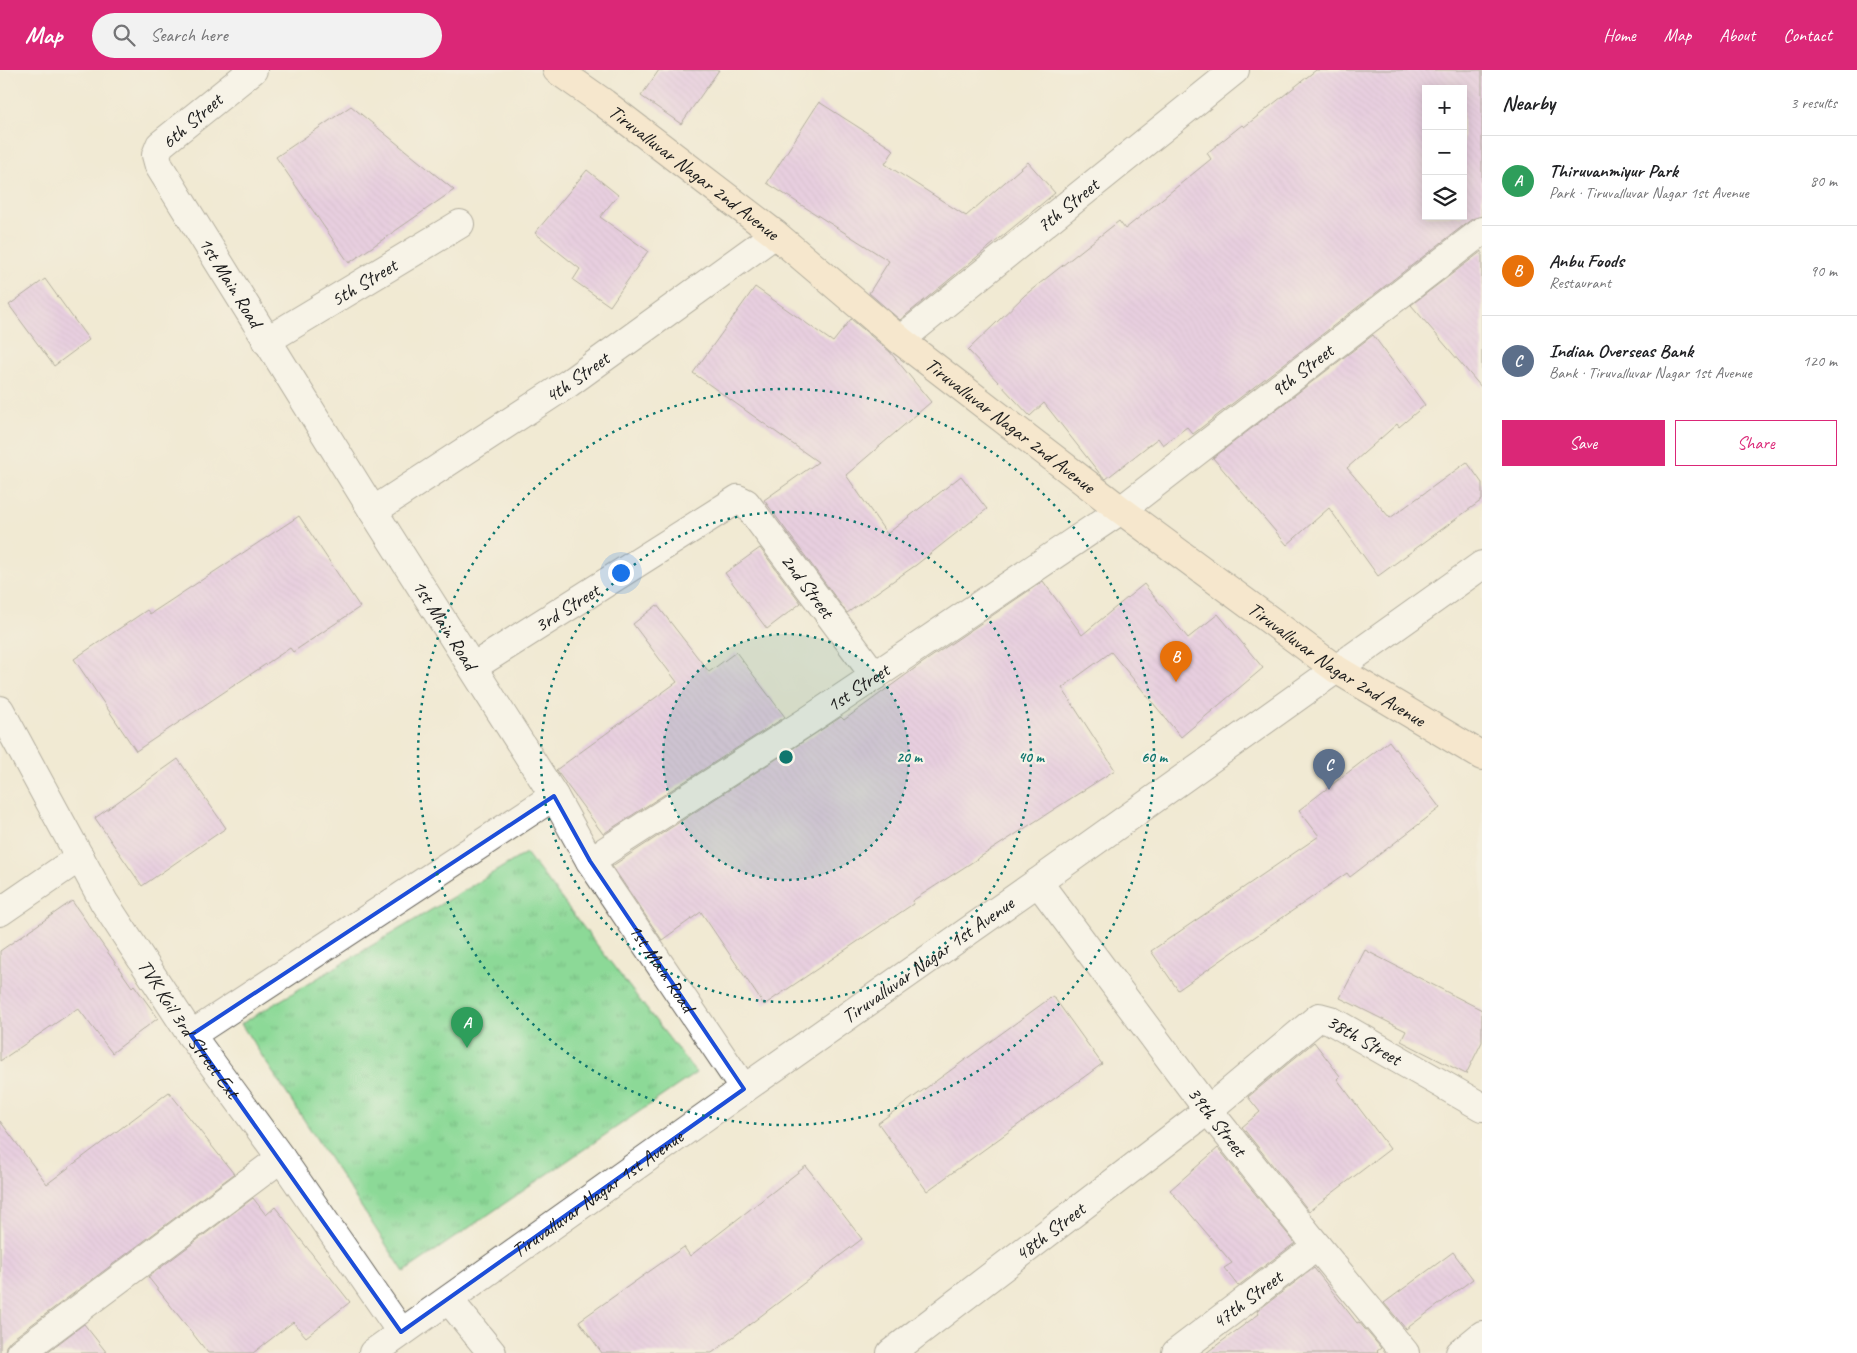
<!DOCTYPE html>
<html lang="en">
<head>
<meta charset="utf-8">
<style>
  :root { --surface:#fff; --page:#f2f2f2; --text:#202124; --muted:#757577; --line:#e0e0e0; --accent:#db2777 }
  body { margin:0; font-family:Caveat,sans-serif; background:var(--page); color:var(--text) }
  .controls { position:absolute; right:15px; top:15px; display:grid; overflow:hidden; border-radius:0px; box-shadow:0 2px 12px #0003 }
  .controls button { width:45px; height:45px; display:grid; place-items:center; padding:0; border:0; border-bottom:1px solid var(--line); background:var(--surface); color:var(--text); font:25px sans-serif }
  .you { position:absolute; left:620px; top:502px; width:18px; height:18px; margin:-12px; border:4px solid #fff; border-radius:50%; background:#1a73e8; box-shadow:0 0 0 8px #1a73e833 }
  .badge { display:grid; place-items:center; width:32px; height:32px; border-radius:50%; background:var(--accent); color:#fff; font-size:16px; font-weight:700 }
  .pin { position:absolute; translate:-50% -41px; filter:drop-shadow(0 1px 2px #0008) }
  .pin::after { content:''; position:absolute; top:26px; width:18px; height:15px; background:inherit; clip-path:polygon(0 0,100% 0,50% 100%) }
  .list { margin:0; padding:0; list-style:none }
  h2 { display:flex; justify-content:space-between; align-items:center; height:65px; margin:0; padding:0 20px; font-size:21px }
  h2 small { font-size:16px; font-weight:400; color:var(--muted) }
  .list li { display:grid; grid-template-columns:32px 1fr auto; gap:15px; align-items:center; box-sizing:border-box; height:90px; padding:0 20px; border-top:1px solid var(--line) }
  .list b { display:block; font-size:19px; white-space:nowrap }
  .list p { margin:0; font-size:16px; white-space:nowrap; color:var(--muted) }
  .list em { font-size:16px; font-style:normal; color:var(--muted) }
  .actions { display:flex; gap:10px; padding:15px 20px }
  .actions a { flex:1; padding:11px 0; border:1px solid var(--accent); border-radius:0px; text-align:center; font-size:18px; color:var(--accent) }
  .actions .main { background:var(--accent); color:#fff }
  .icon { flex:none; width:28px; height:28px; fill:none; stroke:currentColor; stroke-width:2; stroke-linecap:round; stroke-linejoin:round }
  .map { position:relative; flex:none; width:1482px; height:1283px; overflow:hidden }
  header { display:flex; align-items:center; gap:30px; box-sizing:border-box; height:70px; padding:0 25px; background:var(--accent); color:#fff }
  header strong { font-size:24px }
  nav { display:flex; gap:28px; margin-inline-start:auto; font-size:18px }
  .search { width:350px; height:45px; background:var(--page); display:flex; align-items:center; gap:12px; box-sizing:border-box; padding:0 18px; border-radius:28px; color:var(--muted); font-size:19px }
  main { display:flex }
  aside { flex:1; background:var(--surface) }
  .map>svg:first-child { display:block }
  .grass { fill:url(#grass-tufts); stroke:#547a5a }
  .building { fill:url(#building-back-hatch); fill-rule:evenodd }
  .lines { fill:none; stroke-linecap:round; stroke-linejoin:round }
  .street-casing { stroke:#67645c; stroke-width:30 }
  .secondary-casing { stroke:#67645c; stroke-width:30 }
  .street { stroke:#fff; stroke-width:28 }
  .secondary { stroke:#fde5c5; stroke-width:28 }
  .marked { fill:none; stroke:#1d4ed8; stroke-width:4; stroke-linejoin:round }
  .ring { fill:none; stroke:#0f766e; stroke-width:2.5; stroke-dasharray:2.5 5 }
  .labels { text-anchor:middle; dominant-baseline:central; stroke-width:4.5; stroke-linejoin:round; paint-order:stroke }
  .street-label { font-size:20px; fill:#1c1c1c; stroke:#f7f3e8 }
  .centre { fill:#0f766e; stroke:#f7f3e8; stroke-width:2.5 }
  .ring-label { font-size:15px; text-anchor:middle; font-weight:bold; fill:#0f766e; stroke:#f7f3e8; stroke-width:4.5; stroke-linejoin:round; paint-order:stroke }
</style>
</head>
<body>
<header>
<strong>Map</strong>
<div class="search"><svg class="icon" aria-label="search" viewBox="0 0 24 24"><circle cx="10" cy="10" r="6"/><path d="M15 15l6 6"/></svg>Search here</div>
<nav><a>Home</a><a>Map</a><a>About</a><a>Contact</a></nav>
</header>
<main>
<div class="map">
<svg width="1482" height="1283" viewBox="0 0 1482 1283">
  <defs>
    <pattern id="grass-tufts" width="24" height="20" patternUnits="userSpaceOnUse" patternTransform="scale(1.25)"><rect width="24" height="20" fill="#8cd997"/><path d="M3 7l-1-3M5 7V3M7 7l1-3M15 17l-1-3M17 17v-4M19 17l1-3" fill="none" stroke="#78ba82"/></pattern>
    <pattern id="building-back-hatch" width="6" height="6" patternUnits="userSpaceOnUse" patternTransform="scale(1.25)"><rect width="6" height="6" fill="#ddaeee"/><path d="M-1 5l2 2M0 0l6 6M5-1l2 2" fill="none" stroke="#bd95cc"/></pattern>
  </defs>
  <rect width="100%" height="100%" fill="#f7f3e8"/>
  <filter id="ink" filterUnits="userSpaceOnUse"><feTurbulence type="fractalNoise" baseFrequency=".02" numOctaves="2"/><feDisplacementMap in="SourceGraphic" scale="10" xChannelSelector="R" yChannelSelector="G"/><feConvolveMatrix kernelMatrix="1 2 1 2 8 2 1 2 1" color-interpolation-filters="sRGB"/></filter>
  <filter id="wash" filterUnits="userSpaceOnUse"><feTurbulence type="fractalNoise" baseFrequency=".0096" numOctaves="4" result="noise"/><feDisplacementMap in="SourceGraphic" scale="20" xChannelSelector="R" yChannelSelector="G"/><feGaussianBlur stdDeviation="1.12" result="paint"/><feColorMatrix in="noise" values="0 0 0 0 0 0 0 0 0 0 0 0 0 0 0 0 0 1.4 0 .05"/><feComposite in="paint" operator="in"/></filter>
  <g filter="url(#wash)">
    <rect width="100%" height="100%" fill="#f1ead3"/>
    <!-- grass -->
    <polygon class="grass" points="526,783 696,1003 404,1202 241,954"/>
    <g id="blocks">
      <!-- building -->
      <g class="building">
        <polygon points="659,0 719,0 681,54 641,26"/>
        <path d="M1316,0H1482V146L1472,149L1193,364L1187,357L1163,375L1158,368L1106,409L1100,404L1044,333L1030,346L968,280L1025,225L1119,151L1125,159L1211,89L1207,83L1242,55L1244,57ZM1426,19H1463V146H1426Z"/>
        <polygon points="819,32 894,80 885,94 966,146 1028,92 1055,123 900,250 869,223 889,191 767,113"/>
        <polygon points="351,36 454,120 349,193 276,87"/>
        <polygon points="587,100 618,125 600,147 648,181 610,236 573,210 580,199 535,163"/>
        <polygon points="1482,181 1482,318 1411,235"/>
        <polygon points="45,209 89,270 54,296 9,235"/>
        <polygon points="755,217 833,272 851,249 890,282 931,332 846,405 887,464 961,406 987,439 916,495 847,543 764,430 818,392 693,303"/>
        <polygon points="1373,265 1425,335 1399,357 1397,354 1347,398 1390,448 1467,392 1482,413 1482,430 1378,506 1329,438 1287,475 1213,388"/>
        <polygon points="299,446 360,537 293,582 290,578 136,681 74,589 147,540 150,544"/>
        <polygon points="760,478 801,533 767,559 725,503"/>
        <polygon points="1043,511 1082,565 1144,514 1188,568 1218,544 1263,598 1181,667 1111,582 1062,618 1115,700 912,831 913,834 764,935 701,842 662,870 612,796 841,647 844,650 918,596"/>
        <polygon points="657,535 709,602 736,582 785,647 603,764 556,700 677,612 633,554"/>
        <polygon points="1389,671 1440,738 1350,807 1347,803 1178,920 1151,881 1319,766 1299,740"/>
        <polygon points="178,689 226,758 142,816 95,748"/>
        <polygon points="72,831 132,917 134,915 158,948 112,983 78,938 0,991 0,881"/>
        <polygon points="1365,880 1482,940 1482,972 1466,1004 1401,971 1406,961 1340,928"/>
        <polygon points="1053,926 1102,994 927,1121 878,1053"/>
        <polygon points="1314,972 1340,1006 1337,1009 1390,1079 1309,1141 1242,1057 1260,1042 1248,1027"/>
        <polygon points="169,1022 234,1104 11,1270 6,1276 5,1283 0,1283 0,1051 47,1114"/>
        <polygon points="1218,1078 1295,1173 1238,1216 1224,1198 1232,1193 1170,1120"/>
        <polygon points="806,1096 862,1169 712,1283 602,1283 579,1251 684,1177 690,1186"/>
        <polygon points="253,1128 266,1145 275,1137 350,1232 306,1267 293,1252 253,1283 208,1283 148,1207"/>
        <polygon points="1453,1182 1473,1209 1406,1259 1384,1233"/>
        <polygon points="1314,1198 1357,1253 1359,1252 1381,1278 1377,1281 1379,1283 1206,1283 1259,1244 1257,1241"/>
        <polygon points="84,1254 107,1283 46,1283"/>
      </g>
    </g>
  </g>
  <g filter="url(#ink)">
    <use href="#blocks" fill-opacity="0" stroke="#67645c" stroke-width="1"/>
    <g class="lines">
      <defs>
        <g id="street">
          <path id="s1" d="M253,0L160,75L156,85L159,96L373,441L554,726L590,791L744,1019"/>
          <path id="s2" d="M900,270L1235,0"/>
          <path id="s3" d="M266,271L460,154"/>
          <path id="s4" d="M373,441L569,313L775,164"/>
          <path id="s5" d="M473,597L738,429L746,433L875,606"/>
          <path id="s6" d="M0,640L104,832L191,965L281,1088L401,1262"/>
          <path id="s7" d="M590,791L806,652L1121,440L1482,161"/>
          <path id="s8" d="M1038,812L1208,1040L1317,1176L1405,1283"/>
          <polyline points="0,842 80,787"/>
          <polyline points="191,965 554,726"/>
          <polyline points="449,1230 492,1283"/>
          <polyline points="20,1283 281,1088"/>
          <path id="s9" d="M373,1283L744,1019L1038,812L1482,495"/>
          <path id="s10" d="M891,1283L1208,1040L1319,947L1330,950L1482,1037"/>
          <path id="s11" d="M1176,1283L1317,1176"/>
          <polyline points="1460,1283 1482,1265"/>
        </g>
        <g id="secondary">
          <path id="s12" d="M557,0L604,33L775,164L900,270L1121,440L1336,599L1482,686"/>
        </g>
      </defs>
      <!-- street casing -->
      <use href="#street" class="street-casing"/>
      <!-- secondary casing -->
      <use href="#secondary" class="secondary-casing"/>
      <!-- street -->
      <use href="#street" class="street"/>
      <!-- secondary -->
      <use href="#secondary" class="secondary"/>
    </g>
  </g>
  <!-- marked area -->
  <path d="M0 0H1482V1283H0ZM554,726L590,791L744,1019L401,1262L191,965Z" fill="#f1ead3" fill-opacity=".55" fill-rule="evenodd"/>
  <path class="marked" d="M554,726L590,791L744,1019L401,1262L191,965Z"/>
  <!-- distance rings -->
  <circle cx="786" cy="687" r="123" fill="#0f766e" fill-opacity=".12"/>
  <g class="ring">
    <circle cx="786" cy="687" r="123"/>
    <circle cx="786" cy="687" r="245"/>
    <circle cx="786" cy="687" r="368"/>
  </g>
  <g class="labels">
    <!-- street labels -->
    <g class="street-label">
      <text transform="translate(192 51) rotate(-41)">6th Street</text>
      <text stroke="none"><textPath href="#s12" startOffset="171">Tiruvalluvar Nagar 2nd Avenue</textPath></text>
      <text stroke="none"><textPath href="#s2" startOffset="215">7th Street</textPath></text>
      <text stroke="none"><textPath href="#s1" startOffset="278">1st Main Road</textPath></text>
      <text stroke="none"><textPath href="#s3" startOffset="114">5th Street</textPath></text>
      <text stroke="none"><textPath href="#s7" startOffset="865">9th Street</textPath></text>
      <text stroke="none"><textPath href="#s4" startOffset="244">4th Street</textPath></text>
      <text stroke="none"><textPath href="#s12" startOffset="576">Tiruvalluvar Nagar 2nd Avenue</textPath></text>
      <text stroke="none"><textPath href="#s5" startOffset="426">2nd Street</textPath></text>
      <text stroke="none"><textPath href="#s5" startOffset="111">3rd Street</textPath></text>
      <text stroke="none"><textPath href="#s1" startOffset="682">1st Main Road</textPath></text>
      <text stroke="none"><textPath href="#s12" startOffset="981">Tiruvalluvar Nagar 2nd Avenue</textPath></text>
      <text stroke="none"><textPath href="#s7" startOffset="319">1st Street</textPath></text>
      <text stroke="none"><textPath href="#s9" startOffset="680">Tiruvalluvar Nagar 1st Avenue</textPath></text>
      <text stroke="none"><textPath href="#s1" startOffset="1088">1st Main Road</textPath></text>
      <text stroke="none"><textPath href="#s6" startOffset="371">TVK Koil 3rd Street Ext</textPath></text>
      <text stroke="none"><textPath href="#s10" startOffset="595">38th Street</textPath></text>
      <text stroke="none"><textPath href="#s8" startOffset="299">39th Street</textPath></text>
      <text stroke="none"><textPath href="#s9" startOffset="275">Tiruvalluvar Nagar 1st Avenue</textPath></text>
      <text stroke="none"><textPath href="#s10" startOffset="200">48th Street</textPath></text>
      <text stroke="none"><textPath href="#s11" startOffset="89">47th Street</textPath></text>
    </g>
  </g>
  <circle cx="786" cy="687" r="8" class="centre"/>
  <g class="ring-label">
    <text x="909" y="692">20 m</text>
    <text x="1031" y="692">40 m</text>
    <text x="1154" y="692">60 m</text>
  </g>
</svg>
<div class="controls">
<button>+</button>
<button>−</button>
<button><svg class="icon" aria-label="layers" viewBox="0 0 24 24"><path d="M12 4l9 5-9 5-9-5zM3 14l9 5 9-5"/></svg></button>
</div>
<div class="you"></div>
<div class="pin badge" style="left:467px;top:978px;background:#2e9e5b">A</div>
<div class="pin badge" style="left:1176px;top:612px;background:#e8710a">B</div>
<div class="pin badge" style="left:1329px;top:720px;background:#5c6f8a">C</div>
</div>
<aside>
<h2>Nearby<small>3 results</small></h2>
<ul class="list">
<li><span class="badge" style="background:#2e9e5b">A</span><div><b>Thiruvanmiyur Park</b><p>Park · Tiruvalluvar Nagar 1st Avenue</p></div><em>80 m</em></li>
<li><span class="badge" style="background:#e8710a">B</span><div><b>Anbu Foods</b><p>Restaurant</p></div><em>90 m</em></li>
<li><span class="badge" style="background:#5c6f8a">C</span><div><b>Indian Overseas Bank</b><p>Bank · Tiruvalluvar Nagar 1st Avenue</p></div><em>120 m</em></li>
</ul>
<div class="actions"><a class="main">Save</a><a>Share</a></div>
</aside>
</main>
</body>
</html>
